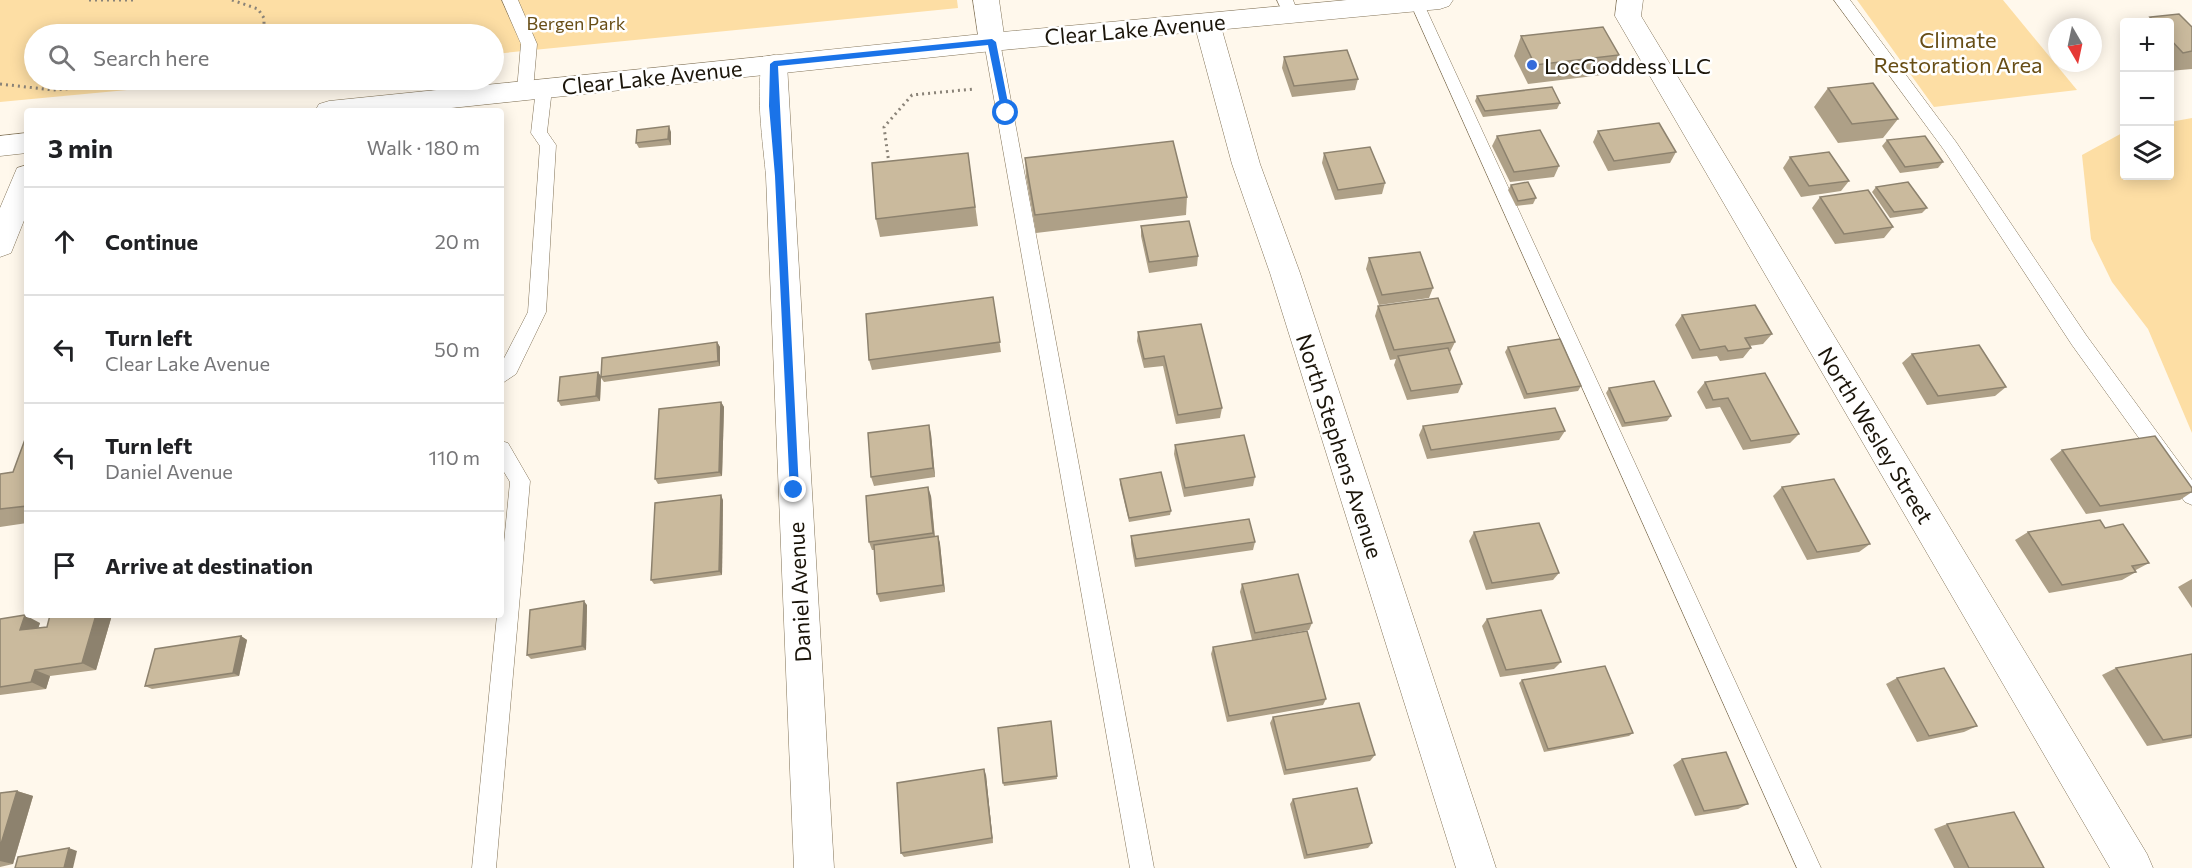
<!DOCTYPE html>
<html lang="en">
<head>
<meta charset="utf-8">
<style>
  :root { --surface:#fff; --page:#f6f6f6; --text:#202124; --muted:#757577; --line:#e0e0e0 }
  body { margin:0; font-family:Commissioner,sans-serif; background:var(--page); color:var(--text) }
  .controls { position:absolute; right:18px; top:18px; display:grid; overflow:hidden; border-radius:6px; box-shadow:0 3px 15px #0003 }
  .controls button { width:54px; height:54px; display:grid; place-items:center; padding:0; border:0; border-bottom:2px solid var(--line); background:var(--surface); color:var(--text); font:30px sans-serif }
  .compass { position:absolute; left:2048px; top:18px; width:54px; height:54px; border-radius:50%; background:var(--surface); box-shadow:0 3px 15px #0003; rotate:171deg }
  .stop { position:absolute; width:18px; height:18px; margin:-14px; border:4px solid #1a73e8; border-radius:50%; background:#fff }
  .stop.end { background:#1a73e8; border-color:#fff; box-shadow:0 2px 6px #0008 }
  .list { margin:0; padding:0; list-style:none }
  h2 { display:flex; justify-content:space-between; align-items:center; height:78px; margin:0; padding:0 24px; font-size:26px }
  h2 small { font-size:20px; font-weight:400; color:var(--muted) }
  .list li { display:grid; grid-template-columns:39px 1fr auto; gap:18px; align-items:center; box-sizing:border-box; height:108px; padding:0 24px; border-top:2px solid var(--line) }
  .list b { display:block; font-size:22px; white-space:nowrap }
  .list p { margin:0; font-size:20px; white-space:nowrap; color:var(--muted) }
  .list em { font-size:20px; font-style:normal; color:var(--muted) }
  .icon { flex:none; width:33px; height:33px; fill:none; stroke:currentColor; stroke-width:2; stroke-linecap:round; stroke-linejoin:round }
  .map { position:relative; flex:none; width:2192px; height:868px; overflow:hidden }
  .search { position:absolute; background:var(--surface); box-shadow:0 3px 15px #0003; left:24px; top:24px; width:480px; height:66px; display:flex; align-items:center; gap:15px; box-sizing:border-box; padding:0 21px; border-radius:33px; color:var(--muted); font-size:22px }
  .panel { position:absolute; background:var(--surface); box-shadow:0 3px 15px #0003; left:24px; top:108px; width:480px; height:510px; border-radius:6px }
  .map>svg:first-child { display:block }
  .green { fill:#fddea4 }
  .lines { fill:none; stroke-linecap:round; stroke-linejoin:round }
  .service-casing { stroke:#827358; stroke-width:1 }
  .minor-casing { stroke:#827358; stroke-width:1 }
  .primary-casing { stroke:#827358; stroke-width:1 }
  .path { stroke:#8a8378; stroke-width:3; stroke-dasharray:2 4; stroke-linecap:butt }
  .service { fill:#fff; fill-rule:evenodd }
  .minor { fill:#fff; fill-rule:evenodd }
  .primary { fill:#fff; fill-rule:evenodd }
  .wall { fill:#aea087 }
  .shaded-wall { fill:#8d826e }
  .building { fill:#caba9d; stroke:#8d826e; stroke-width:1.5 }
  .route { fill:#1a73e8 }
  .poi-dot { fill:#356bda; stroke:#fff; stroke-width:2 }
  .labels { text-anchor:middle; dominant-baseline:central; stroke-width:5; stroke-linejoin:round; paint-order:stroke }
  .far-park-label { font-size:18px; fill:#684e16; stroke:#fff }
  .street-label { font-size:22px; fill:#1b150a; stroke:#fff }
  .park-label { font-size:22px; fill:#684e16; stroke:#fff }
  .poi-label { font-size:22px; fill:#1b150a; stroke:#fff; text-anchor:start }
</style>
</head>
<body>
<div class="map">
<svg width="2192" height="868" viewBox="0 0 2192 868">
  <rect width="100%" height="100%" fill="#fff8ec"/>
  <!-- green -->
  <g class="green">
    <polygon points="0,0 957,0 958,8 494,54 494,34 34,34 34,80 233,80 0,102"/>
    <polygon points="1857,0 2003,0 2077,90 1934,107"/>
    <polygon points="2192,118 2192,433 2148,329 2112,282 2091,239 2082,155 2124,132 2124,176 2170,176 2170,122"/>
  </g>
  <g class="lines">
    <defs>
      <g id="service">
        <polygon points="502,0 518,0 537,44 533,90 525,96 517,90 521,44"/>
        <polygon points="1277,0 1293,0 1299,15 1296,19 1286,19"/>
        <polygon points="1409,0 1423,2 1821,868 1797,868"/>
        <polygon points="1834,0 1850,0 1956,142 2086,335 2192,480 2192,505 2185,502 2072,345 1944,150"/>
        <polygon points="992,37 1000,42 1154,868 1130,868 984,42"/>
        <polygon points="544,83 552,89 547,132 556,145 546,312 516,374 501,384 501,364 528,312 540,146 531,133 536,89"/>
        <polygon points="501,441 508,443 530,481 496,868 472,868 497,615 501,615 501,573 510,482 501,467"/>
      </g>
      <g id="minor">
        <polygon points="973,0 999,0 1005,42 1001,48 992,51 983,48 979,42"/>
        <polygon points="1617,0 1643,0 1641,16 2147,854 2153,868 2110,868 1615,16"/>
        <polygon points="1207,14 1216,17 1220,23 1260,164 1300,273 1496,868 1456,868 1270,273 1232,164 1194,23 1198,17"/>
        <path d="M774,55L783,57L787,64L834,868H794L766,176C764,151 753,77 765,57Z"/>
        <polygon points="27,165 27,213 11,253 0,257 0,208 17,168"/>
      </g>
      <g id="primary">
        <polygon points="1347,0 1453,0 1449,6 1440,9 992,51 423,111 315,111 319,104 329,101 992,33"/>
        <polygon points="27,133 27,153 0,156 0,136"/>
      </g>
    </defs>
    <!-- service casing -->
    <use href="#service" class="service-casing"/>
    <!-- minor casing -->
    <use href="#minor" class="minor-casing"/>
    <!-- primary casing -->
    <use href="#primary" class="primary-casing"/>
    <!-- path -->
    <g class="path">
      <polyline points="89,0 136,0"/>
      <polyline points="232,0 258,9 264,18 264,34"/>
      <polyline points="0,84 53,90 178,80"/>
      <polyline points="889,164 884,127 912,95 974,89"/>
    </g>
    <!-- service -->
    <use href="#service" class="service"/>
    <!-- minor -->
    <use href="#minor" class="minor"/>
    <!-- primary -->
    <use href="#primary" class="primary"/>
  </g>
  <!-- wall -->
  <g class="wall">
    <polygon points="2150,17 2192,27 2192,69 2169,71 2169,22 2144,22"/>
    <polygon points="1521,36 1619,55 1610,74 1528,84 1514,56"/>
    <polygon points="1284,57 1358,79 1355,90 1292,97 1282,68"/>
    <polygon points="1828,88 1898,119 1883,138 1838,143 1814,107"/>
    <polygon points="1477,96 1560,103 1557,109 1483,117 1475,101"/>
    <polygon points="1598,131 1676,152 1670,163 1608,171 1593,142"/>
    <polygon points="671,132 671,145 639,148 636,143"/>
    <polygon points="1497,136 1559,166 1554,177 1510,182 1492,146"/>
    <polygon points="1887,140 1943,162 1938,168 1900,173 1882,146"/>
    <polygon points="968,153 978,226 880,237 876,219"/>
    <polygon points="1324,153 1385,183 1382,194 1335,200 1322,163"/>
    <polygon points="1790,157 1849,181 1841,191 1801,197 1783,168"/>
    <polygon points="1025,158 1187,197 1186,215 1036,233 1026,177"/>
    <polygon points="1511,185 1536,198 1533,204 1516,206 1508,190"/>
    <polygon points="1876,187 1927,208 1922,213 1890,218 1872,192"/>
    <polygon points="1820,197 1893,227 1884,238 1835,244 1812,208"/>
    <polygon points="1141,226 1198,256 1197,266 1149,273 1141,236"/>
    <polygon points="1369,258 1433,288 1429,298 1379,305 1366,269"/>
    <polygon points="993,297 1001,352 872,370 869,360"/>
    <polygon points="1378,306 1455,342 1450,352 1449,352 1462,384 1458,393 1407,400 1394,365 1396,359 1390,360 1375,316"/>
    <polygon points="1682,315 1772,334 1763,344 1749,346 1751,348 1743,358 1720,361 1717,356 1692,359 1675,325"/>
    <polygon points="1138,332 1222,408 1220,418 1176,424 1163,366 1144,368 1137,341"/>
    <polygon points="717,342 720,347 720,366 604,382 601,378 600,401 561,406 558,401 598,372 601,376"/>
    <polygon points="1508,347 1581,386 1578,391 1524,399 1505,352"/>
    <polygon points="1912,354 2006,387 1995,396 1927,405 1902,363"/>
    <polygon points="1705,382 1799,434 1790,443 1743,450 1720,407 1706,409 1697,392"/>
    <polygon points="1609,388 1671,416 1667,421 1622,427 1606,393"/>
    <polygon points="721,402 724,407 722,476 658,484 655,479"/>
    <polygon points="1423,426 1565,431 1559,440 1427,459 1419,435"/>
    <polygon points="27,434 27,523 0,527 0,474 13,472"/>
    <polygon points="931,434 935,477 874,486 871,477"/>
    <polygon points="1175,445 1255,477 1253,486 1184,497 1174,454"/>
    <polygon points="2062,450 2192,488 2192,492 2180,500 2086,514 2050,459"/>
    <polygon points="1120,479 1171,511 1170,515 1129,522 1120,484"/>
    <polygon points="1782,487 1870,544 1859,552 1807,560 1773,496"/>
    <polygon points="931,496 935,537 938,536 940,544 945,592 880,602 877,594 874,550 872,550 869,542"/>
    <polygon points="723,500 722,575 654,584 651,580"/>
    <polygon points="2105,528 2149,563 2134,571 2136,572 2122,580 2049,593 2015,540 2028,532"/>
    <polygon points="1474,532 1559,573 1553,580 1486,590 1469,541"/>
    <polygon points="1131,536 1255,542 1253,550 1135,567 1131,544"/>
    <polygon points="2192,579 2192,608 2178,587"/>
    <polygon points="1242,584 1312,623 1309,630 1252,640 1240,592"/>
    <polygon points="587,605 586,650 531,659 527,655"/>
    <polygon points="50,615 112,615 96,670 50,676 46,689 0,695 0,619 40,623 38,628 47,627"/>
    <polygon points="1487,619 1561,662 1554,669 1500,677 1482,626"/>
    <polygon points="241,636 247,640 239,676 152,689 145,686"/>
    <polygon points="1213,647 1326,699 1323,705 1227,722 1211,654"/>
    <polygon points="2192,654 2192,738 2147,746 2102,675 2116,668"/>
    <polygon points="1897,678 1977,726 1964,732 1917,742 1886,684"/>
    <polygon points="1522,680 1633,733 1629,736 1544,752 1519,683"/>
    <polygon points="1273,717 1375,755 1370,761 1284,775 1270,723"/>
    <polygon points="1051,721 1057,779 1004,786 1003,783"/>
    <polygon points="1682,759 1748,804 1738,809 1695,816 1673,765"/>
    <polygon points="986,775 993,843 904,857 901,853"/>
    <polygon points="17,791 33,796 13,864 0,867 0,793"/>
    <polygon points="1293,799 1372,843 1368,848 1304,859 1290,804"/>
    <polygon points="1947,824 2044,868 1954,868 1934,829"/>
  </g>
  <!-- shaded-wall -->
  <g class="shaded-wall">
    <polygon points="669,126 671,132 671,145 668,139"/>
    <polygon points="717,342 720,347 720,366 718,361"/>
    <polygon points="598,372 601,377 600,401 596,396"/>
    <polygon points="721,402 724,407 722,476 719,472"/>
    <polygon points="929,425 931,434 935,477 933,468"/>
    <polygon points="928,487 931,496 935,541 933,533"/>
    <polygon points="721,495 723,500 722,575 719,571"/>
    <polygon points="938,536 940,544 945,592 943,585"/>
    <polygon points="584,601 587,605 586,650 582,646"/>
    <polygon points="25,615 40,623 35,638 20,630"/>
    <polygon points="96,615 112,615 96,670 82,663"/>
    <polygon points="241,636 247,640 239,676 233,673"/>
    <polygon points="35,670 50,676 46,689 31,682"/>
    <polygon points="984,769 986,775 993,843 992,838"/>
    <polygon points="17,791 33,796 13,864 0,861 0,847"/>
    <polygon points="69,848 77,851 73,868 64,868"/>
  </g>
  <!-- building -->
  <g class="building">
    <polygon points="2179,14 2192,27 2192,51 2183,53 2169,38 2169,22 2155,22 2150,17"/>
    <polygon points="1603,27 1619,55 1535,65 1521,36"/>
    <polygon points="1347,50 1358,79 1294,86 1284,57"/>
    <polygon points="1873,83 1898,119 1852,124 1828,88"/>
    <polygon points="1552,87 1560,103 1485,111 1477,96"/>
    <polygon points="1659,123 1676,152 1614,161 1598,131"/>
    <polygon points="669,126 668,139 636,143 637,130"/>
    <polygon points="1540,130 1559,166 1514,172 1497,136"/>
    <polygon points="1925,136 1943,162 1905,167 1887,140"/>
    <polygon points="1173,141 1187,197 1035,215 1025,158"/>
    <polygon points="1370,147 1385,183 1338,190 1324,153"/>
    <polygon points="1829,152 1849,181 1809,186 1790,157"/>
    <polygon points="968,153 975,207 876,219 872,163"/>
    <polygon points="1528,182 1536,198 1518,201 1511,185"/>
    <polygon points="1908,182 1927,208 1894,212 1876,187"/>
    <polygon points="1868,190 1893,227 1844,234 1820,197"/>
    <polygon points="1189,221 1198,256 1149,262 1141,226"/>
    <polygon points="1420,252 1433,288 1382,295 1369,258"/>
    <polygon points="993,297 1000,342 869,360 866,314"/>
    <polygon points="1438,298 1455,342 1394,350 1378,306"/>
    <polygon points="1755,305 1772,334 1745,338 1751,348 1728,351 1725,346 1700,350 1682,315"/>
    <polygon points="1201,324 1222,408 1178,415 1164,356 1144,359 1138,332"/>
    <polygon points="1560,339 1581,386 1527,394 1508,347"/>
    <polygon points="717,342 718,361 601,377 602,358"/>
    <polygon points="1979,345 2006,387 1938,396 1912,354"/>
    <polygon points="1448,348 1462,384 1411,391 1398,356"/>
    <polygon points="598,372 596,396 558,401 560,377"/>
    <polygon points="1765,373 1799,434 1751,441 1728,398 1713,400 1705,382"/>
    <polygon points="1654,381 1671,416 1625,423 1609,388"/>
    <polygon points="721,402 719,472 655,479 659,409"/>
    <polygon points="1555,408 1565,431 1431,450 1423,426"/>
    <polygon points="929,425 933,468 871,477 868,433"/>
    <polygon points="27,434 27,506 0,509 0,474 13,472"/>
    <polygon points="1244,435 1255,477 1185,488 1175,445"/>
    <polygon points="2155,436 2192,488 2192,492 2100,506 2062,450"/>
    <polygon points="1161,472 1171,511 1129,518 1120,479"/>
    <polygon points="1834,479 1870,544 1817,552 1782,487"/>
    <polygon points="928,487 933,533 869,542 866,496"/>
    <polygon points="721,495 719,571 651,580 655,503"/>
    <polygon points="1249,519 1255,542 1136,559 1131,536"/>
    <polygon points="2100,520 2105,528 2123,524 2149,563 2132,566 2136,572 2062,585 2028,532"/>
    <polygon points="1539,523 1559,573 1492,583 1474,532"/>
    <polygon points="938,536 943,585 877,594 874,545"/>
    <polygon points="1298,574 1312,623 1255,633 1242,584"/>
    <polygon points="584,601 582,646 527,655 530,610"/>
    <polygon points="1541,610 1561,662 1506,670 1487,619"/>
    <polygon points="25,615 20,630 47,627 50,615 96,615 82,663 35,670 31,682 0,687 0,619"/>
    <polygon points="1307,631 1326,699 1229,716 1213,647"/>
    <polygon points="241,636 233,673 145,686 155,649"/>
    <polygon points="2192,654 2192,735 2163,740 2116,668"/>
    <polygon points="1605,666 1633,733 1548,749 1522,680"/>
    <polygon points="1944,668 1977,726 1929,736 1897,678"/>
    <polygon points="1359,703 1375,755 1286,770 1273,717"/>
    <polygon points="1051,721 1057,776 1003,783 998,728"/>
    <polygon points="1726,752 1748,804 1704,811 1682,759"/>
    <polygon points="984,769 992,838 901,853 897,783"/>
    <polygon points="1357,788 1372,843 1307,855 1293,799"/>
    <polygon points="17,791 0,847 0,793"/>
    <polygon points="2014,812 2044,868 1969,868 1947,824"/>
    <polygon points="69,848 64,868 15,868 18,857"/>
  </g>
  <!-- route -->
  <polygon class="route" points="992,39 996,42 1010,113 1006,116 1002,113 988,45 778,66 799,490 794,494 790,493 775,176 769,106 770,64 774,61"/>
  <!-- markers -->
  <circle class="poi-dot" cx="1532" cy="65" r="6"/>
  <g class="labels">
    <!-- far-park labels -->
    <g class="far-park-label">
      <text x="576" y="23">Bergen Park</text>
    </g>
    <!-- street labels -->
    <g class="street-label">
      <text transform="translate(1135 29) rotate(-5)">Clear Lake Avenue</text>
      <text transform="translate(652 77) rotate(-6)">Clear Lake Avenue</text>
      <text transform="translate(1876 435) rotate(59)">North Wesley Street</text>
      <text transform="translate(1340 446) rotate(72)">North Stephens Avenue</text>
      <text transform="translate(799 592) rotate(-93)">Daniel Avenue</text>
    </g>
    <!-- park labels -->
    <g class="park-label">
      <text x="1958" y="39">Climate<tspan x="1958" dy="25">Restoration Area</tspan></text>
    </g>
    <!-- poi labels -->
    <g class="poi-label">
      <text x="1544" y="65">LocGoddess LLC</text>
    </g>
  </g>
</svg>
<div class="controls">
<button>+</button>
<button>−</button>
<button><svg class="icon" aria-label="layers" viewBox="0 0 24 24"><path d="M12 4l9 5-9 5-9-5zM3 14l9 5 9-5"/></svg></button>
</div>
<svg class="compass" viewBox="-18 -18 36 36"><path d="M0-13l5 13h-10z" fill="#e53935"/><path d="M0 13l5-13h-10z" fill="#757577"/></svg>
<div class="stop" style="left:1006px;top:113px"></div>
<div class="stop end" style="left:794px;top:490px"></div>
<div class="search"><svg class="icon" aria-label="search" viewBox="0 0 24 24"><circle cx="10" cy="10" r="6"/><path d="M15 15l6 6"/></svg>Search here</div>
<section class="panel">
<h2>3 min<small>Walk · 180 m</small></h2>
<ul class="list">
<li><svg class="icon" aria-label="ahead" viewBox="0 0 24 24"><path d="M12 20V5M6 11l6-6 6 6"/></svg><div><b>Continue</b></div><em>20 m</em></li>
<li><svg class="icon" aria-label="left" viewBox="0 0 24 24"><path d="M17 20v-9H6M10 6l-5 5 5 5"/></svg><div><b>Turn left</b><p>Clear Lake Avenue</p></div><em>50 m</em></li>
<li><svg class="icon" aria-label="left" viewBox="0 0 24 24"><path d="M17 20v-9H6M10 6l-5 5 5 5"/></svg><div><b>Turn left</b><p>Daniel Avenue</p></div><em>110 m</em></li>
<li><svg class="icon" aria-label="arrive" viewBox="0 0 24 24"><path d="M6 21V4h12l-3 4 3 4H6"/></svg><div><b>Arrive at destination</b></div></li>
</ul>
</section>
</div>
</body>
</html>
